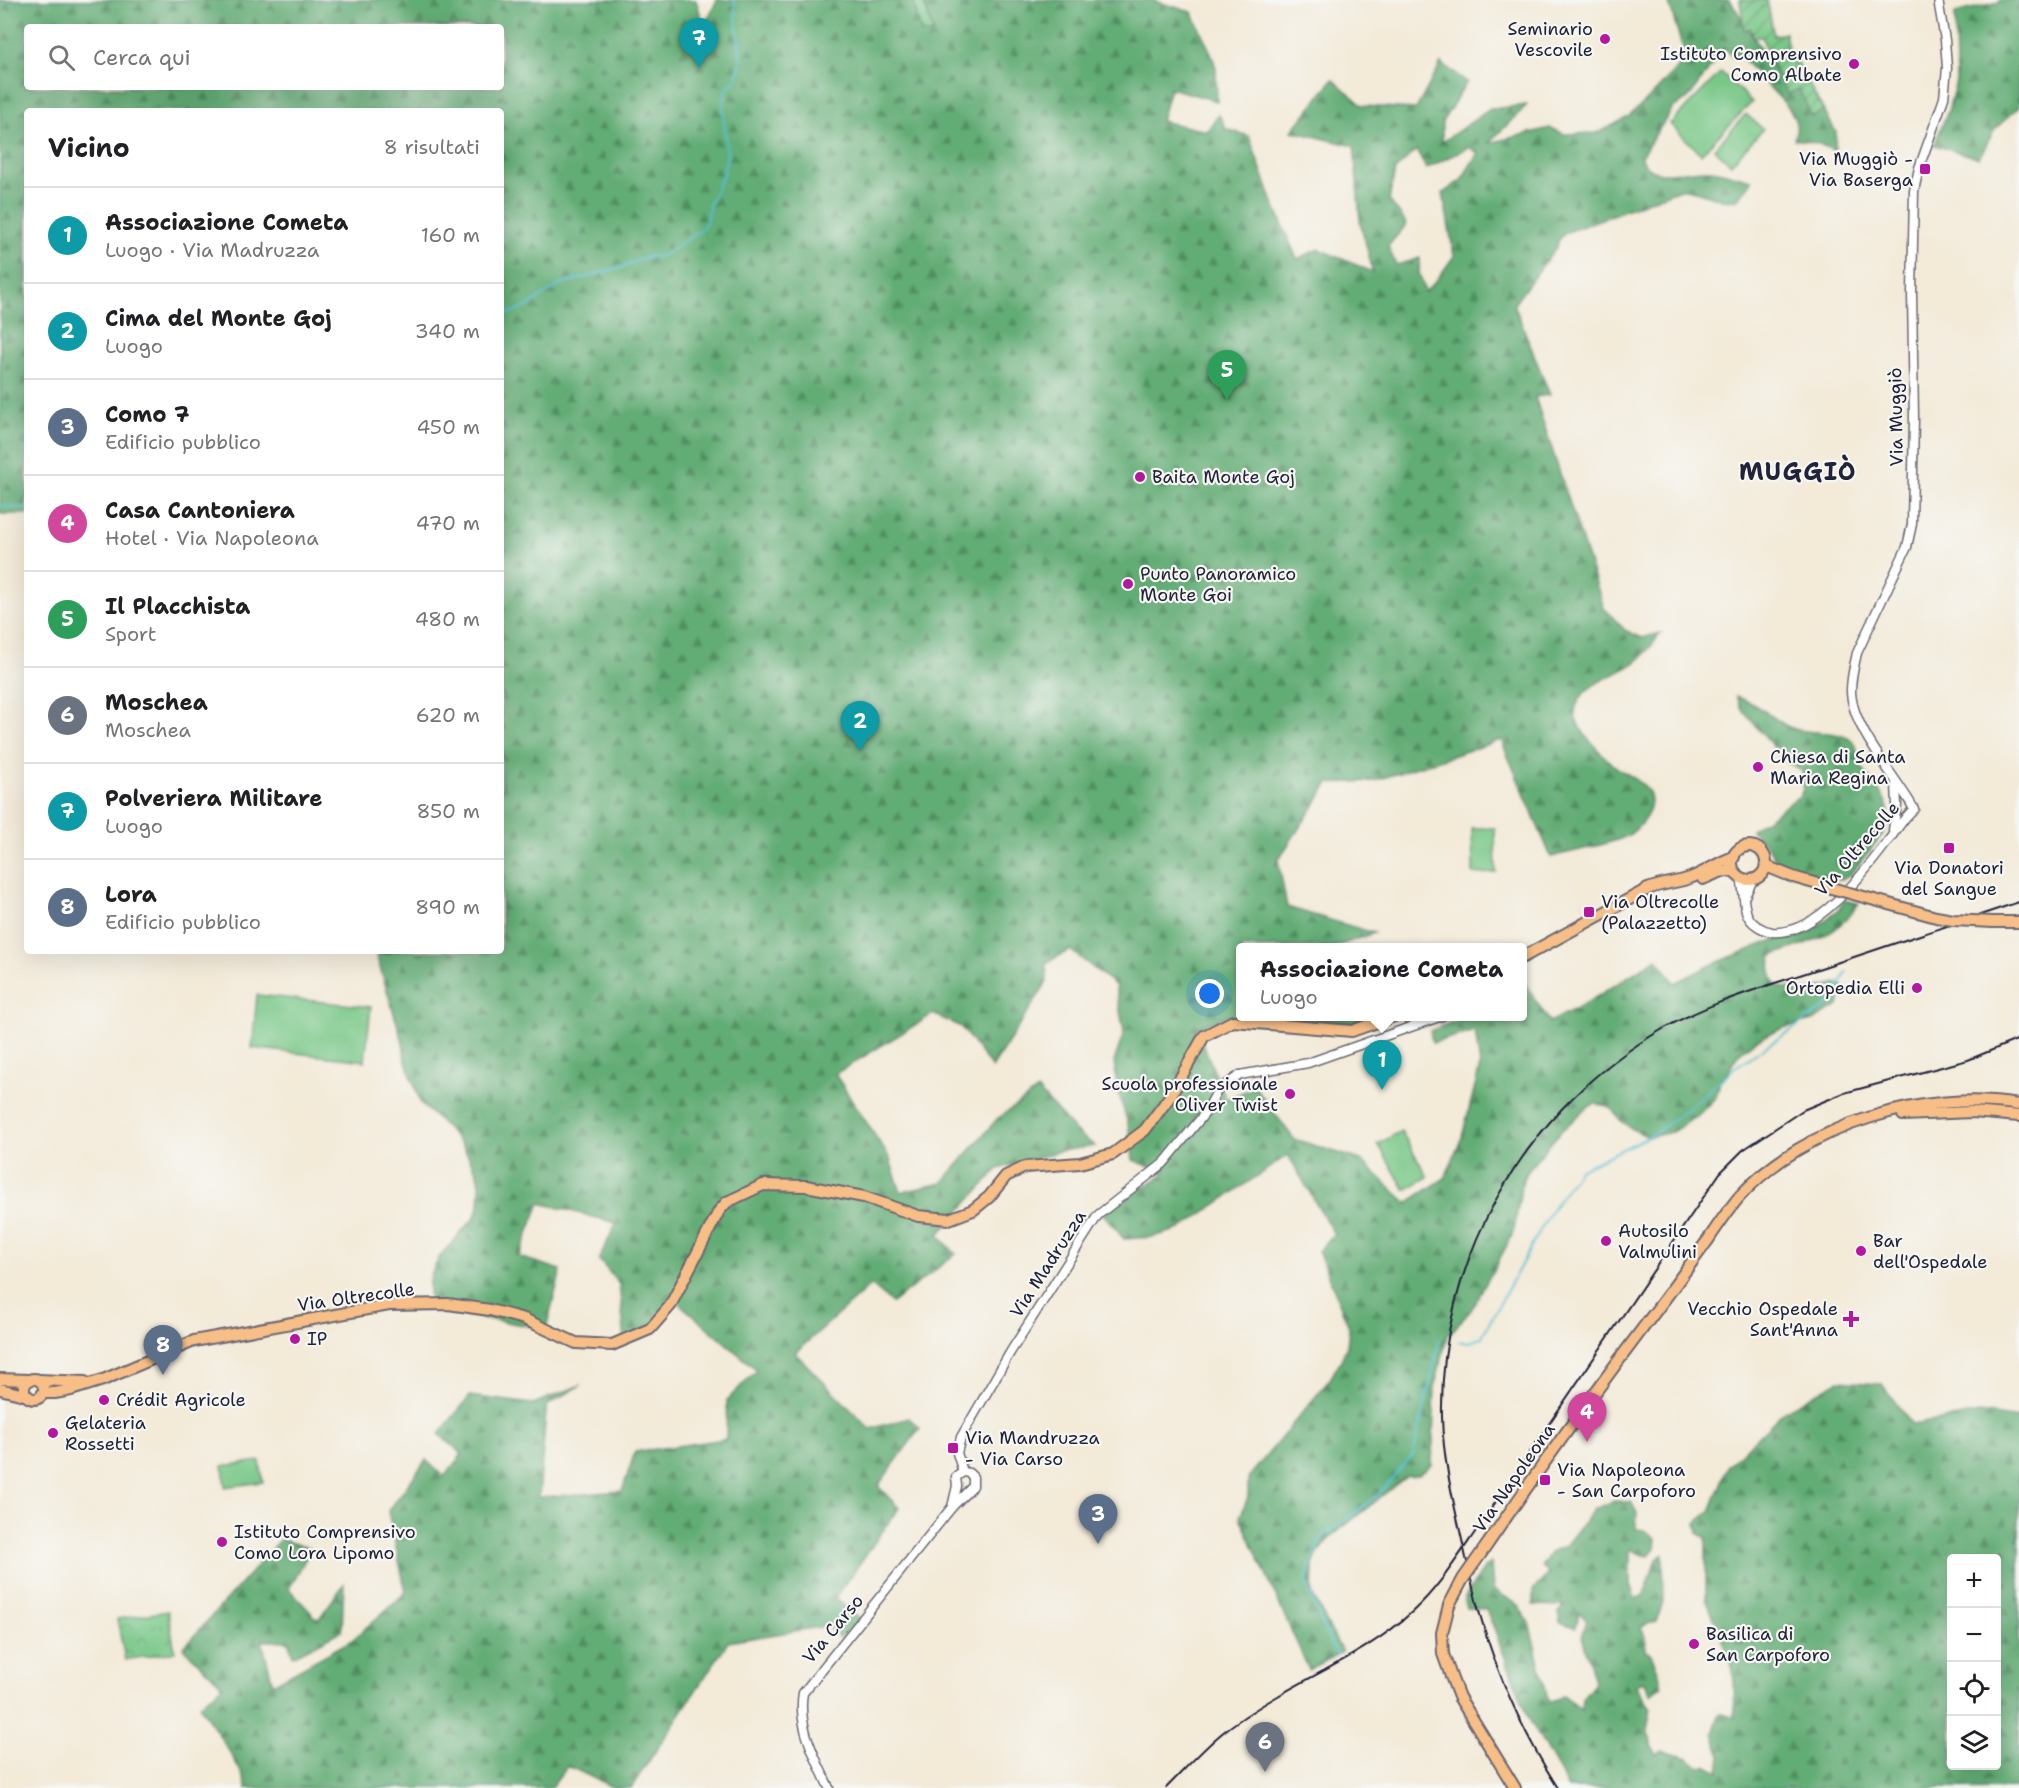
<!DOCTYPE html>
<html lang="it">
<head>
<meta charset="utf-8">
<style>
  :root { --surface:#fff; --page:#f2f2f2; --text:#202124; --muted:#757577; --line:#e0e0e0; --accent:#d93025 }
  body { margin:0; font-family:"Shantell Sans",sans-serif; background:var(--page); color:var(--text) }
  .controls { position:absolute; right:18px; bottom:18px; display:grid; overflow:hidden; border-radius:6px; box-shadow:0 6px 24px #0002 }
  .controls button { width:54px; height:54px; display:grid; place-items:center; padding:0; border:0; border-bottom:2px solid var(--line); background:var(--surface); color:var(--text); font:30px sans-serif }
  .you { position:absolute; left:1210px; top:994px; width:21px; height:21px; margin:-15px; border:4px solid #fff; border-radius:50%; background:#1a73e8; box-shadow:0 0 0 9px #1a73e833 }
  .badge { display:grid; place-items:center; width:39px; height:39px; border-radius:50%; background:var(--accent); color:#fff; font-size:20px; font-weight:700 }
  .pin { position:absolute; translate:-50% -50px; filter:drop-shadow(0 2px 3px #0008) }
  .pin::after { content:''; position:absolute; top:32px; width:21px; height:18px; background:inherit; clip-path:polygon(0 0,100% 0,50% 100%) }
  .popup { position:absolute; left:1236px; top:943px; width:291px; height:78px; box-sizing:border-box; display:grid; place-content:center; border-radius:6px; background:var(--surface); filter:drop-shadow(0 2px 4px #0005); font-size:20px; white-space:nowrap; color:var(--muted) }
  .popup b { font-size:22px; color:var(--text) }
  .popup::after { content:''; position:absolute; left:50%; top:100%; margin-left:-12px; border:12px solid transparent; border-top-color:var(--surface) }
  .list { margin:0; padding:0; list-style:none }
  h2 { display:flex; justify-content:space-between; align-items:center; height:78px; margin:0; padding:0 24px; font-size:26px }
  h2 small { font-size:20px; font-weight:400; color:var(--muted) }
  .list li { display:grid; grid-template-columns:39px 1fr auto; gap:18px; align-items:center; box-sizing:border-box; height:96px; padding:0 24px; border-top:2px solid var(--line) }
  .list b { display:block; font-size:22px; white-space:nowrap }
  .list p { margin:0; font-size:20px; white-space:nowrap; color:var(--muted) }
  .list em { font-size:20px; font-style:normal; color:var(--muted) }
  .icon { flex:none; width:33px; height:33px; fill:none; stroke:currentColor; stroke-width:2; stroke-linecap:round; stroke-linejoin:round }
  .map { position:relative; flex:none; width:2019px; height:1788px; overflow:hidden }
  .search { position:absolute; background:var(--surface); box-shadow:0 6px 24px #0002; left:24px; top:24px; width:480px; height:66px; display:flex; align-items:center; gap:15px; box-sizing:border-box; padding:0 21px; border-radius:6px; color:var(--muted); font-size:22px }
  .panel { position:absolute; background:var(--surface); box-shadow:0 6px 24px #0002; left:24px; top:108px; width:480px; height:846px; border-radius:6px }
  .map>svg:first-child { display:block }
  .grass { fill:#78c787; stroke:#4d7461; stroke-width:1.5 }
  .forest { fill:url(#forest-firs); stroke:#426758; stroke-width:1.5; fill-rule:evenodd }
  .park { fill:url(#park-crowns); stroke:#4d7461; stroke-width:1.5 }
  .garden { fill:url(#garden-furrows); stroke:#4d7461; stroke-width:1.5 }
  .lines { fill:none; stroke-linecap:round; stroke-linejoin:round }
  .stream { stroke:#55c0d1; stroke-width:2 }
  .minor-casing { stroke:#6b6872; stroke-width:11 }
  .major-casing { stroke:#6b6872; stroke-width:14 }
  .minor { stroke:#fff; stroke-width:8 }
  .major { stroke:#f7be88; stroke-width:10 }
  .rail { stroke:#22223b; stroke-width:2 }
  .major-bridge-casing { stroke:#6b6872; stroke-width:14; stroke-linecap:butt }
  .major-bridge { stroke:#f7be88; stroke-width:10 }
  .poi-dot { fill:#b5179e; stroke:#f6f6f2; stroke-width:2 }
  .labels { text-anchor:middle; dominant-baseline:central; stroke-width:4.5; stroke-linejoin:round; paint-order:stroke }
  .poi-label { font-size:18px; fill:#22223b; stroke:#f6f6f2; text-anchor:start }
  .street-label { font-size:18px; fill:#22223b; stroke:#f6f6f2 }
  .district-label { font-size:24px; font-weight:bold; letter-spacing:1.5px; fill:#22223b; stroke:#f6f6f2 }
</style>
</head>
<body>
<div class="map">
<svg width="2019" height="1788" viewBox="0 0 2019 1788">
  <defs>
    <pattern id="forest-firs" width="22" height="20" patternUnits="userSpaceOnUse" patternTransform="scale(1.5)"><rect width="22" height="20" fill="#62ac74"/><path d="M5 1l3.5 6h-7zM16 11l3.5 6h-7z" fill="#508c60"/></pattern>
    <pattern id="park-crowns" width="20" height="18" patternUnits="userSpaceOnUse" patternTransform="scale(1.5)"><rect width="20" height="18" fill="#78c787"/><path d="M2 6a3 3 0 1 1 6 0M12 15a3 3 0 1 1 6 0" fill="none" stroke="#62a170"/></pattern>
    <pattern id="garden-furrows" width="10" height="10" patternUnits="userSpaceOnUse" patternTransform="scale(1.5)"><rect width="10" height="10" fill="#78c787"/><path d="M-1 1l2-2M0 10L10 0M9 11l2-2" fill="none" stroke="#62a170"/></pattern>
  </defs>
  <rect width="100%" height="100%" fill="#f6f6f2"/>
  <filter id="ink" filterUnits="userSpaceOnUse"><feTurbulence type="fractalNoise" baseFrequency=".0167" numOctaves="2"/><feDisplacementMap in="SourceGraphic" scale="12" xChannelSelector="R" yChannelSelector="G"/><feConvolveMatrix kernelMatrix="1 2 1 2 8 2 1 2 1" color-interpolation-filters="sRGB"/></filter>
  <filter id="wash" filterUnits="userSpaceOnUse"><feTurbulence type="fractalNoise" baseFrequency=".008" numOctaves="4" result="noise"/><feDisplacementMap in="SourceGraphic" scale="24" xChannelSelector="R" yChannelSelector="G"/><feGaussianBlur stdDeviation="1.35" result="paint"/><feColorMatrix in="noise" values="0 0 0 0 0 0 0 0 0 0 0 0 0 0 0 0 0 1.4 0 .05"/><feComposite in="paint" operator="in"/></filter>
  <g filter="url(#wash)">
    <rect width="100%" height="100%" fill="#f3ead8"/>
    <!-- grass -->
    <g class="grass">
      <polygon points="913,0 923,0 934,33 921,33"/>
      <polygon points="1721,72 1752,102 1701,154 1670,124"/>
      <polygon points="1746,114 1763,129 1731,164 1714,149"/>
      <polygon points="1472,828 1495,828 1496,873 1473,874"/>
      <polygon points="257,995 371,1007 365,1061 252,1048"/>
      <polygon points="1401,1131 1428,1177 1405,1190 1378,1144"/>
      <polygon points="260,1461 263,1482 225,1487 223,1466"/>
    </g>
    <!-- forest -->
    <g class="forest">
      <path d="M0,0H696L704,26L717,0H913L921,33H934L923,0H1152L1192,12L1212,55L1216,68L1217,101L1170,88L1161,121L1207,131L1218,115L1221,118L1226,129L1249,136L1272,200L1297,259L1319,249L1373,272L1360,222L1354,146L1292,131L1333,79L1363,106L1416,109L1441,63L1467,82L1442,122V142L1490,109L1527,105L1489,143L1550,128L1564,134L1596,133L1602,131L1628,117L1648,99L1686,59L1668,0H1730L1776,72L1793,86L1816,97L1836,132L1835,151L1817,143L1794,139C1803,119 1785,103 1772,90C1763,81 1754,71 1746,62L1741,58L1734,59L1724,48L1688,99L1674,107L1641,156C1649,186 1690,167 1712,170C1725,172 1739,177 1752,180C1748,186 1743,195 1737,199C1725,206 1697,187 1680,189L1565,233L1559,240L1557,246L1514,304L1550,395L1535,397L1604,608L1625,630L1641,638L1661,633C1654,642 1646,654 1637,661C1618,677 1580,681 1575,712C1573,726 1604,757 1615,766C1633,780 1663,786 1646,817C1641,824 1635,832 1627,836C1609,845 1572,851 1551,857L1501,740L1374,781L1329,783L1278,860L1287,907L1374,933L1335,947L1241,948V1016L1363,1017L1358,1024L1227,1016L1196,1028L1226,1099L1255,1087L1294,1139L1361,1160L1407,1203L1445,1178L1462,1137L1480,1066L1475,1031L1432,1043L1430,1031L1465,1017L1523,1016V981L1550,1022L1590,1001L1657,958L1675,983L1713,964L1776,939L1798,937L1810,932L1839,909L1844,900L1859,903C1835,939 1810,941 1772,956C1768,968 1772,976 1777,987L1810,990L1837,983L1843,986L1839,1006L1812,1021L1783,1028L1756,1040L1743,1050L1738,1055L1726,1075L1720,1081L1716,1097L1697,1116L1672,1132L1649,1137L1634,1130L1620,1120L1609,1106L1595,1104L1588,1107L1560,1132L1529,1169L1522,1183L1515,1225L1511,1238L1471,1310L1447,1337L1435,1385L1432,1465C1425,1472 1417,1477 1407,1476L1332,1536L1317,1555L1313,1565L1312,1594L1342,1652L1309,1670L1240,1517L1248,1497V1478L1330,1379L1342,1358L1347,1346L1349,1327L1318,1251L1334,1234L1288,1155L1180,1229L1153,1237L1124,1239L1103,1214L1165,1173L1133,1160L1128,1124L1117,1088L1114,1062L1124,1032L1115,985L1070,950L1046,963L1047,982L992,1068L961,1027L933,1014L835,1074L889,1157L901,1192L942,1183L997,1119L1038,1090L1076,1132L1095,1146L1060,1151L998,1169L938,1235L956,1254L892,1303L871,1285L795,1353L870,1429L909,1418L920,1428L878,1486L899,1508L835,1598L861,1619L840,1638L826,1626L728,1642L631,1788H614L568,1766L551,1788H246C248,1775 208,1719 199,1705L223,1686L183,1648L281,1539L311,1549L289,1589L318,1620L344,1584L342,1631L293,1656L288,1641H262L273,1684L352,1640L406,1592L388,1512L426,1460L444,1477L462,1454L439,1434L470,1396L533,1404L581,1385L548,1405L546,1411L539,1497L622,1491L635,1452L726,1439L727,1400L757,1370L676,1301L660,1323L625,1341L619,1284L599,1260L616,1223L540,1203L519,1257L561,1270L546,1329L447,1312L433,1304L429,1293V1284L432,1272L440,1256L474,1218L479,1206L480,1188L477,1173L462,1145L448,1129L421,1104L405,1059L403,1043L375,951H501V111H27V514H0ZM27,27H501V87H27ZM1469,147L1478,153L1461,180L1443,193L1454,256L1436,281L1425,292L1419,272L1420,258L1396,265L1388,246L1407,224L1389,200L1395,170L1417,150L1426,169Z"/>
      <polygon points="2000,0 2019,0 2019,107 1995,129 1979,158 1934,145 1948,111 1956,81 1955,13 1999,2"/>
      <path d="M1736,696C1745,700 1753,704 1761,709C1772,715 1780,724 1792,728C1810,735 1834,729 1851,740C1859,746 1857,757 1861,765C1872,786 1898,803 1886,830L1851,874L1843,879H1823L1777,862L1770,850L1751,830L1801,795L1803,788L1802,775L1799,769L1786,762L1741,708Z"/>
      <path d="M1838,1381L1882,1384L1912,1425L1979,1413L2019,1419V1788H1568L1529,1719L1486,1609L1466,1608L1465,1597L1485,1567L1491,1563L1493,1589L1518,1605L1529,1622L1549,1703L1563,1696L1582,1710L1583,1697L1595,1682L1582,1636L1587,1620L1579,1613L1576,1627L1560,1623L1558,1612L1565,1606L1533,1605V1590L1549,1574L1542,1566L1550,1553L1565,1546L1594,1509L1614,1501L1631,1502L1637,1513L1636,1529L1645,1530L1656,1538L1655,1549L1649,1556L1643,1555L1630,1549V1584L1635,1598L1643,1597L1656,1560L1663,1554L1664,1602L1656,1621L1641,1627L1646,1638L1645,1651L1651,1654L1659,1673L1662,1687L1651,1695L1643,1682L1635,1686L1651,1708L1647,1730L1656,1755L1662,1751L1689,1758L1698,1766L1706,1765L1719,1772L1721,1756L1713,1733L1720,1713L1735,1718L1734,1680L1728,1653L1706,1599V1537L1698,1534L1696,1523L1710,1511L1728,1466L1784,1411ZM1952,1558H1996V1766H1952Z"/>
    </g>
    <!-- park -->
    <polygon class="park" points="168,1611 175,1652 125,1660 117,1619"/>
    <!-- garden -->
    <polygon class="garden" points="1740,0 1767,0 1774,36 1785,33 1791,63 1797,61 1823,111 1812,117 1799,89 1787,94 1767,53 1762,37 1753,37 1751,28 1744,30"/>
    <g class="lines">
      <!-- stream -->
      <g class="stream">
        <polyline points="501,316 526,307 561,284 623,267 647,257 662,256 701,230 706,222 710,202 723,175 727,156 723,109 726,90 736,79 741,61 734,0"/>
        <polyline points="0,506 27,508"/>
        <polyline points="1458,1342 1469,1342 1481,1338 1549,1214 1579,1170 1654,1134 1694,1104 1734,1068 1827,1006 1847,972"/>
        <polyline points="1337,1655 1322,1624 1305,1580 1321,1538 1377,1496 1413,1455 1440,1340"/>
      </g>
    </g>
  </g>
  <g filter="url(#ink)">
    <g class="lines">
      <defs>
        <g id="minor">
          <polyline points="1893,830 1897,805 1896,784"/>
          <path d="M1741,878C1744,889 1743,904 1747,914C1751,924 1762,930 1772,932C1816,936 1864,873 1888,841C1897,830 1903,818 1914,809C1896,776 1851,728 1851,690C1851,678 1854,666 1857,653L1907,547L1912,524L1914,418L1912,293L1914,191L1919,168L1944,98L1947,68L1945,40L1938,0"/>
          <polyline points="1745,896 1753,880"/>
          <polyline points="963,1472 957,1453 961,1437 1011,1351 1098,1215 1164,1163 1206,1112 1217,1091 1240,1075 1308,1063 1442,1016"/>
          <polyline points="952,1507 957,1486 956,1477 963,1472"/>
          <path d="M829,1788C816,1758 797,1727 803,1693L952,1507L973,1486V1477L969,1473L963,1472"/>
        </g>
        <g id="major">
          <circle cx="1749" cy="863" r="17"/>
          <polyline points="1766,866 1793,877 1835,889"/>
          <path d="M1703,879C1715,874 1723,868 1736,873"/>
          <polyline points="1993,922 2019,922"/>
          <path d="M1523,957L1648,889C1662,883 1676,883 1690,878C1705,873 1718,862 1734,857"/>
          <polyline points="1903,1115 1972,1112 2019,1116"/>
          <polyline points="0,1379 29,1380"/>
          <circle cx="34" cy="1389" r="10"/>
          <polyline points="39,1380 85,1382"/>
          <polyline points="0,1389 28,1396"/>
          <polyline points="43,1393 55,1393 71,1390 103,1380 194,1341 389,1305 448,1304 490,1310 524,1319 576,1343 612,1345 650,1329 670,1306 719,1211 727,1202 763,1185 806,1186 864,1197 918,1216 949,1219 973,1210 989,1197 1006,1176 1025,1167 1080,1163 1113,1154 1145,1130 1171,1095 1204,1036 1233,1021 1352,1031 1394,1016"/>
          <path d="M1487,1545C1539,1469 1593,1394 1649,1320C1669,1294 1688,1267 1708,1240C1718,1225 1728,1210 1740,1196C1805,1125 1925,1089 2019,1105"/>
          <polyline points="1449,1605 1442,1633 1443,1654 1452,1679 1459,1697 1515,1788"/>
        </g>
      </defs>
      <!-- minor casing -->
      <use href="#minor" class="minor-casing"/>
      <!-- major casing -->
      <use href="#major" class="major-casing"/>
      <!-- minor -->
      <use href="#minor" class="minor"/>
      <!-- major -->
      <use href="#major" class="major"/>
      <!-- rail -->
      <g class="rail">
        <path d="M1166,1788C1184,1770 1202,1750 1221,1734C1239,1719 1259,1707 1278,1696C1324,1669 1374,1648 1413,1611C1440,1586 1459,1555 1480,1525L1720,1173L1743,1150L1803,1110L1844,1093L1968,1060L2019,1039"/>
        <path d="M1558,1788C1525,1736 1498,1677 1481,1618C1475,1599 1471,1578 1466,1558C1456,1512 1443,1464 1442,1417C1439,1263 1520,1117 1651,1036C1701,1005 1757,989 1812,971C1881,948 1950,925 2019,902"/>
      </g>
      <defs>
        <g id="major-bridge">
          <polyline points="1835,889 1936,917 1953,920 1993,922"/>
          <polyline points="1449,1605 1463,1579 1487,1545"/>
        </g>
      </defs>
      <!-- major-bridge casing -->
      <use href="#major-bridge" class="major-bridge-casing"/>
      <!-- major-bridge -->
      <use href="#major-bridge" class="major-bridge"/>
    </g>
  </g>
  <!-- markers -->
  <g class="poi-dot">
    <circle cx="1605" cy="39" r="6"/>
    <circle cx="1854" cy="64" r="6"/>
    <rect x="1919" y="163" width="12" height="12" rx="3"/>
    <circle cx="1140" cy="477" r="6"/>
    <circle cx="1128" cy="584" r="6"/>
    <circle cx="1758" cy="767" r="6"/>
    <rect x="1943" y="842" width="12" height="12" rx="3"/>
    <rect x="1583" y="906" width="12" height="12" rx="3"/>
    <circle cx="1917" cy="988" r="6"/>
    <circle cx="1290" cy="1094" r="6"/>
    <circle cx="1606" cy="1241" r="6"/>
    <circle cx="1861" cy="1251" r="6"/>
    <path d="M1848 1310h6v6h6v6h-6v6h-6v-6h-6v-6h6z"/>
    <circle cx="295" cy="1339" r="6"/>
    <circle cx="104" cy="1400" r="6"/>
    <circle cx="53" cy="1433" r="6"/>
    <rect x="947" y="1442" width="12" height="12" rx="3"/>
    <rect x="1539" y="1474" width="12" height="12" rx="3"/>
    <circle cx="222" cy="1542" r="6"/>
    <circle cx="1694" cy="1644" r="6"/>
  </g>
  <g class="labels">
    <!-- poi labels -->
    <g class="poi-label">
      <text x="1593" y="29" text-anchor="end">Seminario<tspan x="1593" dy="21">Vescovile</tspan></text>
      <text x="1842" y="54" text-anchor="end">Istituto Comprensivo<tspan x="1842" dy="21">Como Albate</tspan></text>
      <text x="1913" y="159" text-anchor="end">Via Muggiò -<tspan x="1913" dy="21">Via Baserga</tspan></text>
      <text x="1152" y="477">Baita Monte Goj</text>
      <text x="1140" y="574">Punto Panoramico<tspan x="1140" dy="21">Monte Goi</tspan></text>
      <text x="1770" y="757">Chiesa di Santa<tspan x="1770" dy="21">Maria Regina</tspan></text>
      <text x="1949" y="868" text-anchor="middle">Via Donatori<tspan x="1949" dy="21">del Sangue</tspan></text>
      <text x="1601" y="902">Via Oltrecolle<tspan x="1601" dy="21">(Palazzetto)</tspan></text>
      <text x="1905" y="988" text-anchor="end">Ortopedia Elli</text>
      <text x="1278" y="1084" text-anchor="end">Scuola professionale<tspan x="1278" dy="21">Oliver Twist</tspan></text>
      <text x="1618" y="1231">Autosilo<tspan x="1618" dy="21">Valmulini</tspan></text>
      <text x="1873" y="1241">Bar<tspan x="1873" dy="21">dell'Ospedale</tspan></text>
      <text x="1838" y="1309" text-anchor="end">Vecchio Ospedale<tspan x="1838" dy="21">Sant'Anna</tspan></text>
      <text x="307" y="1339">IP</text>
      <text x="116" y="1400">Crédit Agricole</text>
      <text x="65" y="1423">Gelateria<tspan x="65" dy="21">Rossetti</tspan></text>
      <text x="965" y="1438">Via Mandruzza<tspan x="965" dy="21">- Via Carso</tspan></text>
      <text x="1557" y="1470">Via Napoleona<tspan x="1557" dy="21">- San Carpoforo</tspan></text>
      <text x="234" y="1532">Istituto Comprensivo<tspan x="234" dy="21">Como Lora Lipomo</tspan></text>
      <text x="1706" y="1634">Basilica di<tspan x="1706" dy="21">San Carpoforo</tspan></text>
    </g>
    <!-- street labels -->
    <g class="street-label">
      <text transform="translate(1896 417) rotate(-91)">Via Muggiò</text>
      <text transform="translate(1857 849) rotate(-49)">Via Oltrecolle</text>
      <text transform="translate(1048 1264) rotate(-57)">Via Madruzza</text>
      <text transform="translate(356 1297) rotate(-8)">Via Oltrecolle</text>
      <text transform="translate(1514 1478) rotate(-55)">Via Napoleona</text>
      <text transform="translate(833 1629) rotate(-50)">Via Carso</text>
    </g>
    <!-- district labels -->
    <g class="district-label">
      <text x="1798" y="472">MUGGIÒ</text>
    </g>
  </g>
</svg>
<div class="controls">
<button>+</button>
<button>−</button>
<button><svg class="icon" aria-label="locate" viewBox="0 0 24 24"><circle cx="12" cy="12" r="6"/><path d="M12 2v4M12 18v4M2 12h4M18 12h4"/></svg></button>
<button><svg class="icon" aria-label="layers" viewBox="0 0 24 24"><path d="M12 4l9 5-9 5-9-5zM3 14l9 5 9-5"/></svg></button>
</div>
<div class="you"></div>
<div class="pin badge" style="left:1382px;top:1090px;background:#0f9aa8">1</div>
<div class="popup"><b>Associazione Cometa</b>Luogo</div>
<div class="pin badge" style="left:860px;top:751px;background:#0f9aa8">2</div>
<div class="pin badge" style="left:1098px;top:1544px;background:#5c6f8a">3</div>
<div class="pin badge" style="left:1587px;top:1442px;background:#d1479c">4</div>
<div class="pin badge" style="left:1227px;top:400px;background:#2e9e5b">5</div>
<div class="pin badge" style="left:1265px;top:1772px;background:#6b7280">6</div>
<div class="pin badge" style="left:699px;top:68px;background:#0f9aa8">7</div>
<div class="pin badge" style="left:163px;top:1375px;background:#5c6f8a">8</div>
<div class="search"><svg class="icon" aria-label="search" viewBox="0 0 24 24"><circle cx="10" cy="10" r="6"/><path d="M15 15l6 6"/></svg>Cerca qui</div>
<section class="panel">
<h2>Vicino<small>8 risultati</small></h2>
<ul class="list">
<li><span class="badge" style="background:#0f9aa8">1</span><div><b>Associazione Cometa</b><p>Luogo · Via Madruzza</p></div><em>160 m</em></li>
<li><span class="badge" style="background:#0f9aa8">2</span><div><b>Cima del Monte Goj</b><p>Luogo</p></div><em>340 m</em></li>
<li><span class="badge" style="background:#5c6f8a">3</span><div><b>Como 7</b><p>Edificio pubblico</p></div><em>450 m</em></li>
<li><span class="badge" style="background:#d1479c">4</span><div><b>Casa Cantoniera</b><p>Hotel · Via Napoleona</p></div><em>470 m</em></li>
<li><span class="badge" style="background:#2e9e5b">5</span><div><b>Il Placchista</b><p>Sport</p></div><em>480 m</em></li>
<li><span class="badge" style="background:#6b7280">6</span><div><b>Moschea</b><p>Moschea</p></div><em>620 m</em></li>
<li><span class="badge" style="background:#0f9aa8">7</span><div><b>Polveriera Militare</b><p>Luogo</p></div><em>850 m</em></li>
<li><span class="badge" style="background:#5c6f8a">8</span><div><b>Lora</b><p>Edificio pubblico</p></div><em>890 m</em></li>
</ul>
</section>
</div>
</body>
</html>
